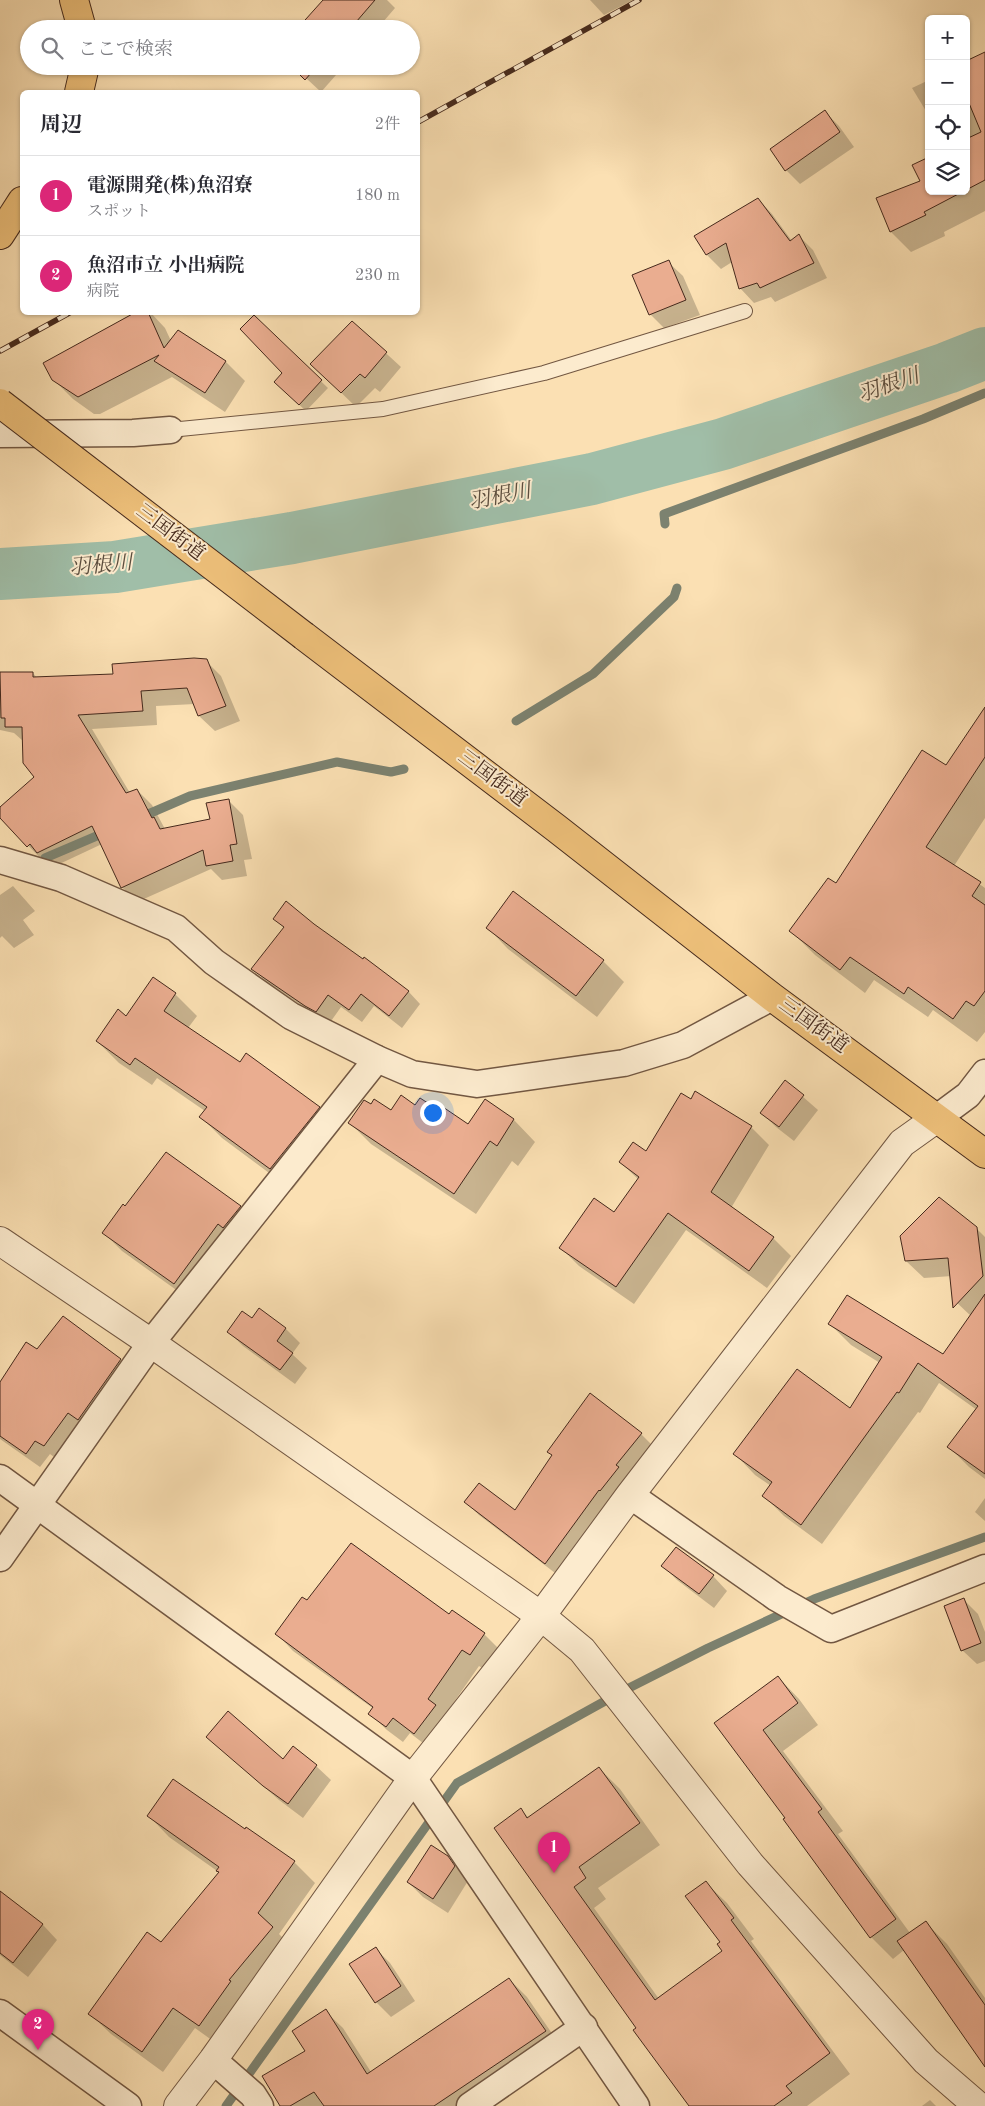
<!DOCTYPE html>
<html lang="ja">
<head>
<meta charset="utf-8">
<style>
  :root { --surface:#fff; --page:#f7f7f7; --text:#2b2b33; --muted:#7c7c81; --line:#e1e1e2; --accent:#db2777 }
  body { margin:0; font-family:"Old Standard TT","Noto Serif JP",serif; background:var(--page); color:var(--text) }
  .controls { position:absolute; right:15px; top:15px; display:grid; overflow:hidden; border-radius:8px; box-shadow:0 1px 4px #0004 }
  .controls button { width:45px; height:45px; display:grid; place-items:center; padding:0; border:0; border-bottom:1px solid var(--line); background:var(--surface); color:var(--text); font:25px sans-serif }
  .you { position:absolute; left:432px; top:1112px; width:18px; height:18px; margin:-12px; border:4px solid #fff; border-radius:50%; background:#1a73e8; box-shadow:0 0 0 8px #1a73e833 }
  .badge { display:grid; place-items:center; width:32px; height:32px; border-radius:50%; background:var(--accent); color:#fff; font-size:16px; font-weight:700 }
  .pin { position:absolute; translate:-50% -41px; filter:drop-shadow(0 1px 2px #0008) }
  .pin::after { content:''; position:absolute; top:26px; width:18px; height:15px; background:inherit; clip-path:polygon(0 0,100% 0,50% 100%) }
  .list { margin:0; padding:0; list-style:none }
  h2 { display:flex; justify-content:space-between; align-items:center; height:65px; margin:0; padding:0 20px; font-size:21px }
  h2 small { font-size:16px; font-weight:400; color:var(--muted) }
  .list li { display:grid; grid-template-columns:32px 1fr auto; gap:15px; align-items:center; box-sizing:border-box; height:80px; padding:0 20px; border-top:1px solid var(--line) }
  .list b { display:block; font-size:19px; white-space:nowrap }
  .list p { margin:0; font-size:16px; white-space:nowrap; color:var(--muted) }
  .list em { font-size:16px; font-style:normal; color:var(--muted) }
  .icon { flex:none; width:28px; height:28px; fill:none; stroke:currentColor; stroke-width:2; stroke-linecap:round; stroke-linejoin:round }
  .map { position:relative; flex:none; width:985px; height:2106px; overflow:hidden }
  .search { position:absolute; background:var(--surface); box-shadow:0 1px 4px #0004; left:20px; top:20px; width:400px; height:55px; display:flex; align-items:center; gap:12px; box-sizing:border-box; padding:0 18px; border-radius:28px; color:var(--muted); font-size:19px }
  .panel { position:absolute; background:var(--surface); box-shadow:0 1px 4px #0004; left:20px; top:90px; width:400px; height:225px; border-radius:8px }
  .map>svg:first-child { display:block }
  .shadow { fill:#0003 }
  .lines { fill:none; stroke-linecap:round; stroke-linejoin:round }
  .stream { stroke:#7c8270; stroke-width:9 }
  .river { stroke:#a0bea8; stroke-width:52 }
  .building { fill:#eaad90; stroke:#45291c }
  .service-casing { stroke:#725742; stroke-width:16 }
  .minor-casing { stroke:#725742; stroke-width:29 }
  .tertiary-casing { stroke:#725742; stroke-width:30 }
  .trunk-casing { stroke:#45291c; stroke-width:30 }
  .service { stroke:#fcebce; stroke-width:14 }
  .minor { stroke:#fcebce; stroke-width:26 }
  .tertiary { stroke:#fcebce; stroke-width:28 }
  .trunk { stroke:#eec07a; stroke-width:28 }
  .rail-casing { stroke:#45291c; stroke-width:5.5 }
  .rail { stroke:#fcebce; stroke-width:4; stroke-dasharray:11; stroke-linecap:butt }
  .trunk-bridge-casing { stroke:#45291c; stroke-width:30; stroke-linecap:butt }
  .trunk-bridge { stroke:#eec07a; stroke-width:28 }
  .labels { text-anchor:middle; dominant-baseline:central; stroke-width:4; stroke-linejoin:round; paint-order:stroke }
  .street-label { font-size:20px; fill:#45291c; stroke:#fcebce }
  .water-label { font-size:21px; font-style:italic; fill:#5c4e3f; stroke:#fcebce }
</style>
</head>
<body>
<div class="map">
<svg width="985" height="2106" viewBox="0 0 985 2106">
  <rect width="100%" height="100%" fill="#fbe0b3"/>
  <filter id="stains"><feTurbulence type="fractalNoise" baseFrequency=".004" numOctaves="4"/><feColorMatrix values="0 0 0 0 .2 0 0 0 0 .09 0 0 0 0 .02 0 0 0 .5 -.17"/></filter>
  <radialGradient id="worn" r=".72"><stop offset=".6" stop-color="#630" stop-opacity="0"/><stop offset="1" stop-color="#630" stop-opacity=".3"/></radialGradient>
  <!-- shadow -->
  <g class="shadow">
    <polygon points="324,0 387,0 395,8 377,29 299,29"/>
    <polygon points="590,0 633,0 604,15"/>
    <polygon points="966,63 985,66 985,211 944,232 945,236 911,252 891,232 929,191 966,191"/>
    <polygon points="293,66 344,66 321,92"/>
    <polygon points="929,80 929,116 912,88"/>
    <polygon points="824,111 839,126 854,147 800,184 786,170"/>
    <polygon points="758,199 772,214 792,241 799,236 813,250 827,278 775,302 771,297 754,303 740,288 732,262 721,269 707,255 695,236"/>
    <polygon points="668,262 683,276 700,315 664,328 650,314"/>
    <polygon points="139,312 150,312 165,328 171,341 178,332 226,362 245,381 225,412 172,377 100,414 94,414 73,399 53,379"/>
    <polygon points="254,317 328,388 306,411 282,389 284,373"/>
    <polygon points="352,322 401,367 380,392 375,388 356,407 326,378"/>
    <polygon points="206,661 221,676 240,721 215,731 199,716 195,704 156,706 157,725 92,729 130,793 137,790 152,805 165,829 211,820 228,800 243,815 252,859 244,860 247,876 222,880 211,869 137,902 122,887 102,844 53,867 45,859 43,861 0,816 0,809 36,778 23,741 14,733 0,730 0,696 2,697 33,673 37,678 114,676"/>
    <polygon points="985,734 985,818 954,866 985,888 985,1032 977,1042 933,1010 928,1017 874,980 865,993 815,955 791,931 946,767"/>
    <polygon points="13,886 35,911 23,920 34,935 14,948 2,936 0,938 0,895"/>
    <polygon points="275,919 313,925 408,991 420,1004 402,1028 374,1006 362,1022 341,1007 329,1024 319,1018 266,981 253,969 285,929"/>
    <polygon points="487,927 603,961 624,982 597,1017 508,949"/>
    <polygon points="153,979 175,994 197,1016 188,1028 240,1063 319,1108 340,1129 292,1190 222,1138 201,1117 205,1111 157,1078 152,1085 119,1063 97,1041 127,1017"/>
    <polygon points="786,1082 818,1110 794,1141 776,1127 762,1113"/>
    <polygon points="691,1100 751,1127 769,1145 731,1208 773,1238 791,1256 767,1288 686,1230 634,1304 579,1266 561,1248 614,1214 639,1180 620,1162 646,1153"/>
    <polygon points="485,1101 514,1120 535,1142 518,1166 512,1161 476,1214 371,1144 350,1123 371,1106 391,1112 415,1107 434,1109 469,1125"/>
    <polygon points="240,1207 258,1225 193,1302 122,1251 104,1233 125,1208"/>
    <polygon points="976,1228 985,1237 985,1318 972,1317 954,1300 952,1276 924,1278 906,1261"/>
    <polygon points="259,1310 286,1329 300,1343 292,1354 307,1368 295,1384 243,1346 229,1332 252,1320"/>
    <polygon points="63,1317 120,1360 134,1375 58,1460 50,1454 40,1467 0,1439 0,1384 37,1351"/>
    <polygon points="830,1324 943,1356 985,1364 985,1479 969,1467 949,1447 977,1410 939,1383 920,1413 918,1412 822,1544 784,1516 764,1496 771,1486 755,1475 735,1454 850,1409 880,1363 851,1345"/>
    <polygon points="641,1434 654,1447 559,1576 479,1515 466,1502 515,1512"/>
    <polygon points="985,1498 985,1521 975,1512"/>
    <polygon points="663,1566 713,1576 727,1591 714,1608 677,1580"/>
    <polygon points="964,1600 978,1614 985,1632 985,1661 977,1664 962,1650"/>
    <polygon points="307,1602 449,1616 484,1634 501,1651 487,1671 479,1666 445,1715 432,1750 410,1733 403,1742 387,1730 370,1714 374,1709 293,1651 277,1634"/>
    <polygon points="778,1677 799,1699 818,1725 783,1751 843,1831 838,1834 910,1933 926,1923 947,1944 985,1998 985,2065 904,1950 893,1959 871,1937 785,1819 787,1818 716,1723"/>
    <polygon points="208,1737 283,1761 316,1766 331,1780 303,1818 279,1800"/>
    <polygon points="599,1768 620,1789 660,1845 598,1888 606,1899 594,1908 659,1999 724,1951 706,1883 727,1903 754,1939 751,1941 850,2074 807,2106 691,2106 638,2028 521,1810 529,1818"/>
    <polygon points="149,1816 294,1862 315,1883 279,1934 293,1948 220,2046 195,2028 163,2072 111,2034 90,2014 161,1944 220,1873 169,1837"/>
    <polygon points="447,1857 468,1881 448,1913 423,1897 408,1882"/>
    <polygon points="0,1893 43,1925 57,1940 28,1977 0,1955"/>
    <polygon points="375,1948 390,1963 415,2001 391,2017 376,2002 351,1964"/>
    <polygon points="509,1979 527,1997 562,2048 477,2106 281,2106 325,2011 343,2028 371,2072"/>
    <polygon points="930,2100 936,2106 922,2106"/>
  </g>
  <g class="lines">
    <!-- stream -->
    <g class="stream">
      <polyline points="665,524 664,514 923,419 985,393"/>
      <polyline points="516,721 593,674 674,597 677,588"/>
      <polyline points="139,818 190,796 337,762 391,772 404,769"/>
      <polyline points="45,858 106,832"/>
      <polyline points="226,2106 457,1783 625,1690 708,1648 814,1599 985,1537"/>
    </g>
    <!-- river -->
    <polyline class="river" points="0,574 115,567 292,538 592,479 723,444 947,368 985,353"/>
  </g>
  <!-- building -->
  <g class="building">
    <polygon points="323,0 375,0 350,29 297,29"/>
    <polygon points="985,52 985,180 966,190 966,139 981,132 966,96 966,61"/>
    <polygon points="291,66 317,66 305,80"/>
    <polygon points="825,110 840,132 785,171 770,149"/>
    <polygon points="929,157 929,191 964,191 924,212 926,215 890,232 876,198 920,181 912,165"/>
    <polygon points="758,198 790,241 799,234 814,263 760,288 757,283 739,289 726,243 706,255 694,236"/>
    <polygon points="669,260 686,300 649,315 632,275"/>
    <polygon points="136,312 148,312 164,348 178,330 226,361 205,393 154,361 159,355 78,397 52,380 43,363"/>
    <polygon points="254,315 322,380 299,405 274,382 282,373 240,329"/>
    <polygon points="352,321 387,352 365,378 360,374 341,393 310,364"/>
    <polygon points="194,658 207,659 226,706 198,716 187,688 141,691 143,711 78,715 126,793 137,789 152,818 154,817 160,829 210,819 206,803 229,799 237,844 230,845 233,861 206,866 203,850 121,888 92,826 37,853 30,844 27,847 0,818 0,807 34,777 23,763 22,727 5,727 5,718 1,718 0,672 33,672 33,677 113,674 112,664"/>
    <polygon points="985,707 985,757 926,847 981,882 972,896 985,905 985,991 974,1006 966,1001 953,1019 908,987 904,994 850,957 840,970 789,931 828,878 836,883 922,750 946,765"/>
    <polygon points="513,891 604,960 576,996 486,928"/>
    <polygon points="286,901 314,924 363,959 364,957 409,991 389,1016 361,994 349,1010 328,995 316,1012 305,1006 251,969 284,927 273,919"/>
    <polygon points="153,977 176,993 164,1011 240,1062 246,1053 320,1107 270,1169 199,1117 207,1107 135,1058 130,1065 96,1041 118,1009 126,1016"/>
    <polygon points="785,1080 804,1095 779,1127 760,1113"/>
    <polygon points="695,1091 752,1126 711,1192 774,1237 749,1271 668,1213 616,1287 559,1248 594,1198 614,1212 639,1177 619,1162 633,1142 646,1151 681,1093 691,1099"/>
    <polygon points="401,1095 415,1105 420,1098 434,1107 437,1103 468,1124 485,1099 514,1119 497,1146 490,1141 454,1194 348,1123 364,1100 371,1104 374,1099 391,1110"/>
    <polygon points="166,1152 241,1206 223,1228 218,1224 174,1284 102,1233 123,1204 125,1206"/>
    <polygon points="939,1197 977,1227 983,1276 953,1308 948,1258 905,1261 900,1236"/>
    <polygon points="985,1294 985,1474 947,1447 978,1406 918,1363 899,1393 897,1392 801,1525 762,1496 772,1482 733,1454 797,1369 850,1408 882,1357 828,1324 847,1295 943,1354"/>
    <polygon points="259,1308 286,1328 277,1341 293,1353 280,1370 227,1332 242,1311 252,1318"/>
    <polygon points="63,1316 121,1359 78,1420 68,1413 44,1446 35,1441 26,1454 0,1436 0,1382 26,1342 37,1349"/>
    <polygon points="590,1393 642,1433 616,1465 619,1467 600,1491 599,1490 545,1564 464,1502 479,1483 515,1510 552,1455 547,1452"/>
    <polygon points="351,1543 449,1614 452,1610 485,1633 470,1655 462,1650 428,1699 436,1705 414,1734 393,1718 386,1727 368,1714 373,1707 275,1634 302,1597 307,1600"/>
    <polygon points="676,1547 714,1575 699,1594 661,1566"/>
    <polygon points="964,1598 981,1643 961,1651 944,1606"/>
    <polygon points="778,1676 798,1703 763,1730 822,1809 818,1812 896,1919 870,1938 783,1819 785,1818 714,1723"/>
    <polygon points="228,1711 283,1759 293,1746 317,1765 288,1804 263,1786 206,1737"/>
    <polygon points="599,1767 640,1823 579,1867 586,1878 574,1887 655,2000 722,1951 717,1944 720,1942 685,1896 706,1881 734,1918 731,1920 830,2053 786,2086 792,2093 774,2106 689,2106 633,2030 636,2028 494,1828 521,1808 527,1818"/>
    <polygon points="173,1779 245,1829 246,1827 295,1861 258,1913 273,1927 229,1980 231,1981 199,2026 173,2008 142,2052 88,2014 147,1932 161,1942 219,1872 216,1871 219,1867 147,1816"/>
    <polygon points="431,1845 448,1856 455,1866 433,1899 407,1882"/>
    <polygon points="0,1891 43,1924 13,1963 0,1953"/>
    <polygon points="926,1921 985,2005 985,2067 897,1941"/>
    <polygon points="376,1947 401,1986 375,2003 349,1964"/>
    <polygon points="509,1978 546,2031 434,2106 324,2106 314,2092 290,2106 280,2106 262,2076 305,2051 292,2031 326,2009 367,2074"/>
  </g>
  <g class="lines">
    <defs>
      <polyline id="service" points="170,430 383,409 544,373 745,311"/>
      <g id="minor">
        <polyline points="0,434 133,433 170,430"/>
        <polyline points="0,860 61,878 176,928 214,962 291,1016 377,1059 412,1074 477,1084 624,1063 683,1045 772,997"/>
        <polyline points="937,1118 968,1095 985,1073"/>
        <polyline points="0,1478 413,1778 636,2106"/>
        <polyline points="630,1495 777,1598 831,1629 985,1568"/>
        <polyline points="0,1558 151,1343 377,1059"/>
        <polyline points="0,2013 128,2106"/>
        <polyline points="213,2060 253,2095 260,2106"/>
        <polyline points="470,2106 584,2027"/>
      </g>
      <g id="tertiary">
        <polyline points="0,1241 151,1343 541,1616 582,1650 750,1864 926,2061 978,2106"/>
        <polyline points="178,2106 213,2060 413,1778 541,1616 630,1495 902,1143 937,1118"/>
      </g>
      <g id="trunk">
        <polyline points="74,0 82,29"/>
        <polyline points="79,92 85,66"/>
        <polyline points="0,235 22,201"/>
        <polyline points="304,636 556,828 772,997 985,1154"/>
      </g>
    </defs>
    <!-- service casing -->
    <use href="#service" class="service-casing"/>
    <!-- minor casing -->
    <use href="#minor" class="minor-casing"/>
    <!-- tertiary casing -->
    <use href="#tertiary" class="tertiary-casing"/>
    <!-- trunk casing -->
    <use href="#trunk" class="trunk-casing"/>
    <!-- service -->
    <use href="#service" class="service"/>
    <!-- minor -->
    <use href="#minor" class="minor"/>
    <!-- tertiary -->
    <use href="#tertiary" class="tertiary"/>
    <!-- trunk -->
    <use href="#trunk" class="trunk"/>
    <defs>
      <g id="rail">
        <polyline points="418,122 639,0"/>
        <polyline points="0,351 71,312"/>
      </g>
    </defs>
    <!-- rail casing -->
    <use href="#rail" class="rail-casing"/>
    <!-- rail -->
    <use href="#rail" class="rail"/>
    <defs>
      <polyline id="trunk-bridge" points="0,403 304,636"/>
    </defs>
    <!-- trunk-bridge casing -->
    <use href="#trunk-bridge" class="trunk-bridge-casing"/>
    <!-- trunk-bridge -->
    <use href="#trunk-bridge" class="trunk-bridge"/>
  </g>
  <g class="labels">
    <!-- street labels -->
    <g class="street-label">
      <text transform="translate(170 533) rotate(37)">三国街道</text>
      <text transform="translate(492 779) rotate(37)">三国街道</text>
      <text transform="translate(813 1026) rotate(36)">三国街道</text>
    </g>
    <!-- water labels -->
    <g class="water-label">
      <text transform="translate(889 386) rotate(-19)">羽根川</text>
      <text transform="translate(500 497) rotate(-11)">羽根川</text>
      <text transform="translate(101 566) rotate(-5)">羽根川</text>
    </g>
  </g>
  <rect width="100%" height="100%" filter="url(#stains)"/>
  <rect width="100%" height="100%" fill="url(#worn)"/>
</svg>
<div class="controls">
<button>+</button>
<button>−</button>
<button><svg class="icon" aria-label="locate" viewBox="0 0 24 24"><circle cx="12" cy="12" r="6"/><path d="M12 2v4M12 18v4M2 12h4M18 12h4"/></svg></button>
<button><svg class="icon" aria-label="layers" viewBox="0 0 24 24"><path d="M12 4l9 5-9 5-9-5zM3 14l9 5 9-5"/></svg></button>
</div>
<div class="you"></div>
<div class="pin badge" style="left:554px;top:1873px">1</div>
<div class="pin badge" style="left:38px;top:2050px">2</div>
<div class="search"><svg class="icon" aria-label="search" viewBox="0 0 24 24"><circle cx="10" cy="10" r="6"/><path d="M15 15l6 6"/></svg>ここで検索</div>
<section class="panel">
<h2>周辺<small>2件</small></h2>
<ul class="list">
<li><span class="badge">1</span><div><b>電源開発(株)魚沼寮</b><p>スポット</p></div><em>180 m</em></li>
<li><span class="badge">2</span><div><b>魚沼市立 小出病院</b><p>病院</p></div><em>230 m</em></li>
</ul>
</section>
</div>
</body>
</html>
